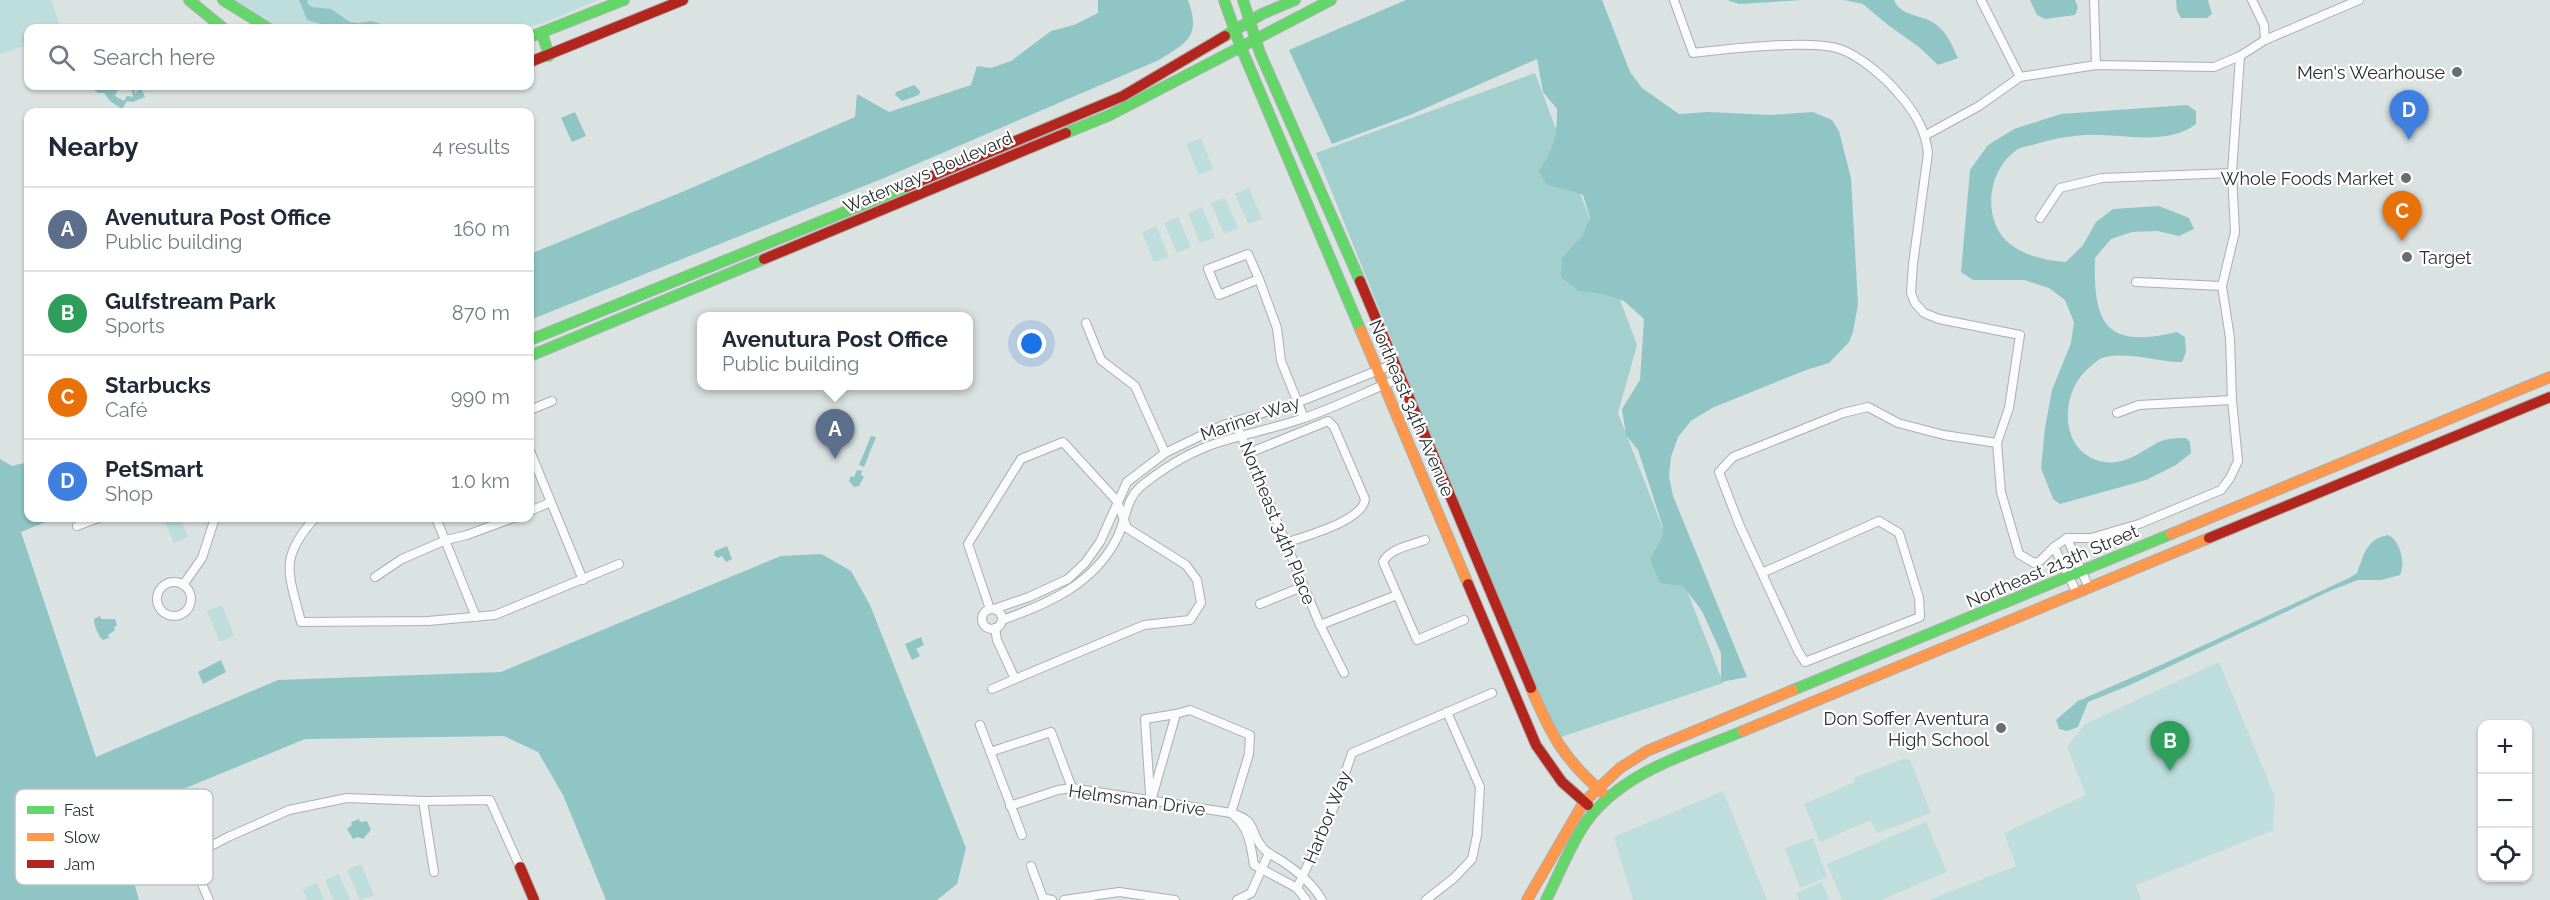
<!DOCTYPE html>
<html lang="en">
<head>
<meta charset="utf-8">
<style>
  :root { --surface:#fff; --page:#f6f6f7; --text:#1f2937; --muted:#747a83; --line:#e0e1e3; --accent:#686e6e }
  body { margin:0; font-family:Raleway,sans-serif; background:var(--page); color:var(--text) }
  .controls { position:absolute; right:18px; bottom:18px; display:grid; overflow:hidden; border-radius:12px; box-shadow:0 2px 4px #0004 }
  .controls button { width:54px; height:54px; display:grid; place-items:center; padding:0; border:0; border-bottom:2px solid var(--line); background:var(--surface); color:var(--text); font:30px sans-serif }
  .you { position:absolute; left:1032px; top:344px; width:21px; height:21px; margin:-15px; border:4px solid #fff; border-radius:50%; background:#1a73e8; box-shadow:0 0 0 9px #1a73e833 }
  .badge { display:grid; place-items:center; width:39px; height:39px; border-radius:50%; background:var(--accent); color:#fff; font-size:20px; font-weight:700 }
  .pin { position:absolute; translate:-50% -50px; filter:drop-shadow(0 2px 3px #0008) }
  .pin::after { content:''; position:absolute; top:32px; width:21px; height:18px; background:inherit; clip-path:polygon(0 0,100% 0,50% 100%) }
  .popup { position:absolute; left:697px; top:312px; width:276px; height:78px; box-sizing:border-box; display:grid; place-content:center; border-radius:12px; background:var(--surface); filter:drop-shadow(0 2px 4px #0005); font-size:20px; white-space:nowrap; color:var(--muted) }
  .popup b { font-size:22px; color:var(--text) }
  .popup::after { content:''; position:absolute; left:50%; top:100%; margin-left:-12px; border:12px solid transparent; border-top-color:var(--surface) }
  .list { margin:0; padding:0; list-style:none }
  h2 { display:flex; justify-content:space-between; align-items:center; height:78px; margin:0; padding:0 24px; font-size:26px }
  h2 small { font-size:20px; font-weight:400; color:var(--muted) }
  .list li { display:grid; grid-template-columns:39px 1fr auto; gap:18px; align-items:center; box-sizing:border-box; height:84px; padding:0 24px; border-top:2px solid var(--line) }
  .list b { display:block; font-size:22px; white-space:nowrap }
  .list p { margin:0; font-size:20px; white-space:nowrap; color:var(--muted) }
  .list em { font-size:20px; font-style:normal; color:var(--muted) }
  .icon { flex:none; width:33px; height:33px; fill:none; stroke:currentColor; stroke-width:2; stroke-linecap:round; stroke-linejoin:round }
  .map { position:relative; flex:none; width:2550px; height:900px; overflow:hidden }
  .search { position:absolute; background:var(--surface); box-shadow:0 2px 4px #0004; left:24px; top:24px; width:510px; height:66px; display:flex; align-items:center; gap:15px; box-sizing:border-box; padding:0 21px; border-radius:12px; color:var(--muted); font-size:22px }
  .panel { position:absolute; background:var(--surface); box-shadow:0 2px 4px #0004; left:24px; top:108px; width:510px; height:414px; border-radius:12px }
  .map>svg:first-child { display:block }
  .green { fill:#bedddd }
  .forest { fill:#a4cfcf }
  .water { fill:#8fc5c5 }
  .lines { fill:none; stroke-linecap:round; stroke-linejoin:round }
  .street-casing { stroke:#abafaf; stroke-width:10 }
  .fast-casing { stroke:#abafaf; stroke-width:12 }
  .slow-casing { stroke:#abafaf; stroke-width:12 }
  .jam-casing { stroke:#abafaf; stroke-width:12 }
  .street { stroke:#fafbfb; stroke-width:8 }
  .fast { stroke:#63d668; stroke-width:10 }
  .slow { stroke:#ff974d; stroke-width:10 }
  .jam { stroke:#b3261e; stroke-width:10 }
  .poi-dot { fill:#686e6e; stroke:#fff; stroke-width:2 }
  .labels { text-anchor:middle; dominant-baseline:central; stroke-width:4.5; stroke-linejoin:round; paint-order:stroke }
  .poi-label { font-size:18px; fill:#2a2f2f; stroke:#fff; text-anchor:end }
  .street-label { font-size:18px; fill:#2a2f2f; stroke:#fff }
  .key { fill:#fff; stroke:#bfc1c1; stroke-width:1.5 }
  .key-label { font-size:16px; fill:#2a2f2f }
</style>
</head>
<body>
<div class="map">
<svg width="2550" height="900" viewBox="0 0 2550 900">
  <rect width="100%" height="100%" fill="#dbe2e2"/>
  <!-- green -->
  <g class="green">
    <polygon points="0,0 51,0 61,28 28,28 28,45 0,54"/>
    <polygon points="231,0 598,0 544,23 523,28 280,28"/>
    <polygon points="1201,138 1213,169 1199,175 1186,144"/>
    <polygon points="1249,188 1262,219 1248,224 1235,194"/>
    <polygon points="1225,198 1238,228 1224,234 1211,203"/>
    <polygon points="1202,207 1215,238 1200,243 1188,213"/>
    <polygon points="1178,217 1191,247 1177,253 1164,223"/>
    <polygon points="1156,226 1169,257 1154,262 1142,232"/>
    <polygon points="163,518 180,518 188,537 174,543"/>
    <polygon points="222,605 234,636 220,642 207,611"/>
    <polygon points="2219,662 2275,797 2273,830 2136,885 2141,900 1929,900 2016,866 2004,833 2086,795 2067,747 2085,724"/>
    <polygon points="1903,759 1910,760 1931,813 1877,833 1871,820 1820,842 1804,804 1855,782 1854,778"/>
    <polygon points="1723,791 1767,900 1633,900 1614,837"/>
    <polygon points="1926,822 1947,872 1881,900 1842,900 1827,864"/>
    <polygon points="1813,838 1827,877 1800,888 1785,848"/>
    <polygon points="361,864 374,895 360,900 347,870"/>
    <polygon points="339,874 350,900 333,900 325,880"/>
    <polygon points="1822,882 1829,900 1799,900 1796,893"/>
    <polygon points="317,883 324,900 307,900 303,889"/>
  </g>
  <!-- forest -->
  <polygon class="forest" points="1535,73 1637,345 1618,413 1723,683 1561,737 1543,714 1316,153"/>
  <!-- water -->
  <g class="water">
    <polygon points="299,0 308,0 307,3 312,7 331,9 350,22 359,23 371,21 391,27 404,24 410,28 336,28 307,20"/>
    <path d="M1098,0H1188C1201,36 1188,42 1159,60L884,178L530,320V254L682,192L855,117L857,94L889,112L971,85L977,66L991,68L1011,61L1051,31L1074,25L1098,13Z"/>
    <path d="M1406,0H1602L1630,72L1642,88L1679,114L1709,112L1770,115L1813,112L1832,120L1839,131L1851,178L1858,304L1853,332L1849,342L1829,363L1806,370L1712,408L1691,421L1678,437L1671,457L1669,476L1673,496L1747,677L1721,682V653L1702,611L1683,586L1660,583L1650,559L1663,536V527L1638,450L1626,435L1622,409L1640,380L1644,319L1624,301L1603,294L1579,291L1561,277L1562,258L1582,236L1590,218L1583,195L1546,184L1539,170C1555,148 1557,135 1557,109L1543,92L1537,59L1410,115L1332,144L1289,50Z"/>
    <polygon points="1727,0 1803,0 1739,4"/>
    <path d="M1844,0H1894C1900,16 1922,15 1934,23C1947,32 1952,45 1958,58L1938,65L1919,47L1888,25L1863,4Z"/>
    <polygon points="2030,0 2075,0 2078,8 2075,15 2045,19 2037,15"/>
    <polygon points="2176,0 2208,0 2212,14 2207,18 2181,18 2177,11"/>
    <polygon points="914,85 920,91 919,95 902,101 895,95 896,92"/>
    <polygon points="89,86 104,86 108,89 110,86 117,86 118,89 115,96 124,101 127,96 133,97 131,86 134,86 135,93 138,91 136,86 140,86 145,97 133,102 127,101 122,109 110,101 104,93 98,93"/>
    <path d="M2187,105L2196,111V124C2165,147 2121,133 2085,135C2069,136 2051,139 2036,144C2030,146 2023,147 2018,149C1987,169 1981,221 2010,244C2025,256 2048,261 2066,262L2083,245L2096,222L2113,209L2159,206L2189,218L2194,229L2179,236L2157,231L2132,232L2111,239L2095,258C2093,325 2106,349 2177,332L2185,337L2186,352L2182,362H2175C2157,360 2119,351 2102,358C2099,359 2094,363 2091,366C2058,391 2058,455 2105,462C2127,465 2141,451 2159,442C2167,438 2177,438 2186,438L2190,442L2191,453L2176,465L2146,480L2060,504L2053,499L2041,468L2045,428L2052,390L2071,343L2074,322L2065,300L2049,288L2024,280H1973L1961,272L1970,170L1988,145L2014,129L2061,114Z"/>
    <polygon points="575,112 586,136 572,142 561,118"/>
    <polygon points="871,436 876,437 864,467 859,465"/>
    <polygon points="0,459 12,466 28,462 28,518 55,518 21,532 96,757 278,680 501,672 781,556 820,554 825,556 851,571 870,605 966,848 957,884 937,900 606,900 563,795 538,752 504,736 305,739 115,817 139,900 0,900"/>
    <polygon points="857,470 862,471 861,475 864,477 859,486 854,487 849,481 851,476 854,477"/>
    <path d="M2388,535C2400,540 2406,563 2400,575L2381,580H2358L2332,590L2130,685L2088,702L2078,727L2067,731L2059,729L2056,720L2078,701L2163,664L2349,578L2357,573C2364,555 2366,539 2388,535Z"/>
    <polygon points="727,546 732,559 726,562 722,556 718,558 714,555 715,551"/>
    <path d="M100,616L101,619H115L117,625L114,627L115,630L108,635L109,638L103,640C98,636 94,625 94,619Z"/>
    <polygon points="921,637 924,645 916,649 920,656 912,660 905,644"/>
    <polygon points="221,660 226,672 203,684 198,672"/>
    <polygon points="359,819 360,822 367,821 371,830 363,839 358,837 353,839 347,829 352,825 351,822"/>
  </g>
  <g class="lines">
    <defs>
      <g id="street">
        <path d="M1674,0L1693,53C1727,49 1810,39 1840,49C1858,55 1885,77 1898,93C1914,111 1925,128 1928,153L1913,264L1911,293L1915,303L1924,313L1939,319L2020,335L2009,408L1997,443L2001,492L2019,554L2034,563L2040,561L2054,547L2067,538H2091L2139,524L2221,490L2230,478L2238,461L2232,400L2230,338L2222,286L2235,232L2232,173L2240,56"/>
        <polyline points="1981,0 2020,77"/>
        <polyline points="2094,0 2096,65"/>
        <polyline points="2252,0 2264,25 2265,40"/>
        <polyline points="1926,135 1979,106 2020,77 2096,65 2214,67 2240,56 2265,40 2359,0"/>
        <polyline points="2040,218 2060,188 2102,178 2232,173"/>
        <polygon points="1248,254 1259,279 1219,295 1208,269"/>
        <polyline points="1259,279 1277,328 1281,361 1304,418"/>
        <polyline points="2136,282 2222,286"/>
        <polyline points="1086,323 1101,360 1135,386 1165,453"/>
        <polyline points="530,410 552,401"/>
        <polyline points="2117,413 2139,405 2232,400"/>
        <polyline points="1235,421 1320,625 1344,673"/>
        <polyline points="530,451 583,580"/>
        <path d="M1249,453L1328,421L1334,427L1365,499C1363,521 1305,536 1286,543"/>
        <polyline points="530,511 551,502"/>
        <path d="M315,518C278,559 289,573 301,622L428,621L495,615L619,564"/>
        <polyline points="436,518 476,617"/>
        <polyline points="77,526 98,518"/>
        <polyline points="2067,538 2088,586"/>
        <path d="M1425,540C1412,545 1390,548 1383,562L1417,640L1464,620"/>
        <polyline points="2054,547 2076,591"/>
        <polyline points="1762,573 1879,521 1899,533 1919,598 1920,617 1805,662 1798,651 1739,524 1719,472 1733,457 1843,413 1868,407 1898,423 1944,435 1997,443"/>
        <polyline points="375,577 402,559 446,540 467,535 513,518"/>
        <circle cx="174" cy="599" r="17"/>
        <polyline points="183,585 202,558 215,518"/>
        <polyline points="1260,604 1304,586"/>
        <circle cx="992" cy="619" r="10"/>
        <polyline points="990,609 968,544 1021,459 1063,442 1117,501 1127,528 1186,565 1197,580 1201,603 1190,620 1144,625 1015,679 997,640 995,628"/>
        <polyline points="994,609 1029,597 1068,579 1085,563 1100,542 1127,482 1165,453 1223,425 1299,402 1394,364"/>
        <path d="M1002,620C1048,604 1094,584 1117,538C1127,518 1125,497 1145,483C1167,466 1194,450 1220,442C1248,433 1276,428 1304,418C1336,407 1368,391 1400,378"/>
        <polyline points="1320,625 1397,595"/>
        <polyline points="992,689 1015,679"/>
        <polyline points="980,725 1022,835"/>
        <polyline points="990,752 1051,732 1072,788"/>
        <polyline points="1150,794 1145,719 1176,714"/>
        <polyline points="423,801 434,872"/>
        <polyline points="1151,801 1176,714 1190,710 1250,735 1249,754 1231,813"/>
        <path d="M1010,806L1058,790L1072,788L1231,813C1259,821 1248,831 1263,848C1268,854 1276,857 1282,861C1298,872 1312,883 1322,900"/>
        <path d="M1233,815C1249,827 1251,846 1254,865L1297,888L1306,900"/>
        <polyline points="190,857 209,900"/>
        <polyline points="1031,866 1043,898 1052,900"/>
        <polyline points="148,873 190,857 228,837 289,810 347,798 423,801 490,800 520,867"/>
        <polyline points="1297,888 1331,815 1352,753 1492,693"/>
        <polyline points="1064,900 1119,892 1175,900"/>
        <polyline points="1237,900 1251,893 1269,853"/>
        <polyline points="1426,900 1454,878 1472,859 1477,835 1480,787 1447,712"/>
      </g>
      <g id="fast">
        <polyline points="189,0 223,28"/>
        <polyline points="223,0 268,28"/>
        <polyline points="1224,0 1240,45 1361,331"/>
        <polyline points="1243,0 1260,53 1360,281"/>
        <polyline points="542,33 549,56"/>
        <polyline points="1225,36 1262,14 1295,0"/>
        <polyline points="530,37 624,0"/>
        <polyline points="1066,133 1110,115 1331,0"/>
        <polyline points="530,340 906,187"/>
        <polyline points="530,356 764,259"/>
        <polyline points="1793,690 2171,534"/>
        <path d="M1546,900C1559,875 1570,845 1586,822C1623,771 1688,754 1743,731"/>
      </g>
      <g id="slow">
        <polyline points="1361,331 1468,584"/>
        <polyline points="2171,534 2550,377"/>
        <path d="M1531,688C1551,735 1563,758 1602,792"/>
        <polyline points="1743,731 2209,538"/>
        <polyline points="1527,900 1584,802 1620,768 1647,751 1793,690"/>
      </g>
      <g id="jam">
        <polyline points="530,62 683,0"/>
        <polyline points="906,187 1123,96 1225,36"/>
        <polyline points="764,259 1066,133"/>
        <polyline points="1360,281 1531,688"/>
        <polyline points="2209,538 2550,397"/>
        <polyline points="1468,584 1536,745 1562,782 1588,805"/>
        <polyline points="520,867 534,900"/>
      </g>
    </defs>
    <!-- street casing -->
    <use href="#street" class="street-casing"/>
    <!-- fast casing -->
    <use href="#fast" class="fast-casing"/>
    <!-- slow casing -->
    <use href="#slow" class="slow-casing"/>
    <!-- jam casing -->
    <use href="#jam" class="jam-casing"/>
    <!-- street -->
    <use href="#street" class="street"/>
    <!-- fast -->
    <use href="#fast" class="fast"/>
    <!-- slow -->
    <use href="#slow" class="slow"/>
    <!-- jam -->
    <use href="#jam" class="jam"/>
  </g>
  <!-- markers -->
  <g class="poi-dot">
    <circle cx="2457" cy="72" r="6"/>
    <circle cx="2406" cy="178" r="6"/>
    <circle cx="2407" cy="257" r="6"/>
    <circle cx="2001" cy="728" r="6"/>
  </g>
  <g class="labels">
    <!-- poi labels -->
    <g class="poi-label">
      <text x="2445" y="72">Men's Wearhouse</text>
      <text x="2394" y="178">Whole Foods Market</text>
      <text x="2419" y="257" text-anchor="start">Target</text>
      <text x="1989" y="718">Don Soffer Aventura<tspan x="1989" dy="21">High School</tspan></text>
    </g>
    <!-- street labels -->
    <g class="street-label">
      <text transform="translate(928 172) rotate(-23)">Waterways Boulevard</text>
      <text transform="translate(1412 408) rotate(67)">Northeast 34th Avenue</text>
      <text transform="translate(1250 418) rotate(-19)">Mariner Way</text>
      <text transform="translate(1278 523) rotate(68)">Northeast 34th Place</text>
      <text transform="translate(2052 566) rotate(-23)">Northeast 213th Street</text>
      <text transform="translate(1137 800) rotate(8)">Helmsman Drive</text>
      <text transform="translate(1327 817) rotate(-68)">Harbor Way</text>
    </g>
  </g>
  <!-- legend -->
  <rect x="15" y="789" width="198" height="96" rx="9" class="key"/>
  <rect x="27" y="806" width="27" height="8" fill="#63d668"/>
  <rect x="27" y="833" width="27" height="8" fill="#ff974d"/>
  <rect x="27" y="860" width="27" height="8" fill="#b3261e"/>
  <g class="key-label">
    <text x="64" y="816">Fast</text>
    <text x="64" y="843">Slow</text>
    <text x="64" y="870">Jam</text>
  </g>
</svg>
<div class="controls">
<button>+</button>
<button>−</button>
<button><svg class="icon" aria-label="locate" viewBox="0 0 24 24"><circle cx="12" cy="12" r="6"/><path d="M12 2v4M12 18v4M2 12h4M18 12h4"/></svg></button>
</div>
<div class="you"></div>
<div class="pin badge" style="left:835px;top:459px;background:#5c6f8a">A</div>
<div class="popup"><b>Avenutura Post Office</b>Public building</div>
<div class="pin badge" style="left:2170px;top:771px;background:#2e9e5b">B</div>
<div class="pin badge" style="left:2402px;top:241px;background:#e8710a">C</div>
<div class="pin badge" style="left:2409px;top:140px;background:#3f7fe0">D</div>
<div class="search"><svg class="icon" aria-label="search" viewBox="0 0 24 24"><circle cx="10" cy="10" r="6"/><path d="M15 15l6 6"/></svg>Search here</div>
<section class="panel">
<h2>Nearby<small>4 results</small></h2>
<ul class="list">
<li><span class="badge" style="background:#5c6f8a">A</span><div><b>Avenutura Post Office</b><p>Public building</p></div><em>160 m</em></li>
<li><span class="badge" style="background:#2e9e5b">B</span><div><b>Gulfstream Park</b><p>Sports</p></div><em>870 m</em></li>
<li><span class="badge" style="background:#e8710a">C</span><div><b>Starbucks</b><p>Café</p></div><em>990 m</em></li>
<li><span class="badge" style="background:#3f7fe0">D</span><div><b>PetSmart</b><p>Shop</p></div><em>1.0 km</em></li>
</ul>
</section>
</div>
</body>
</html>
